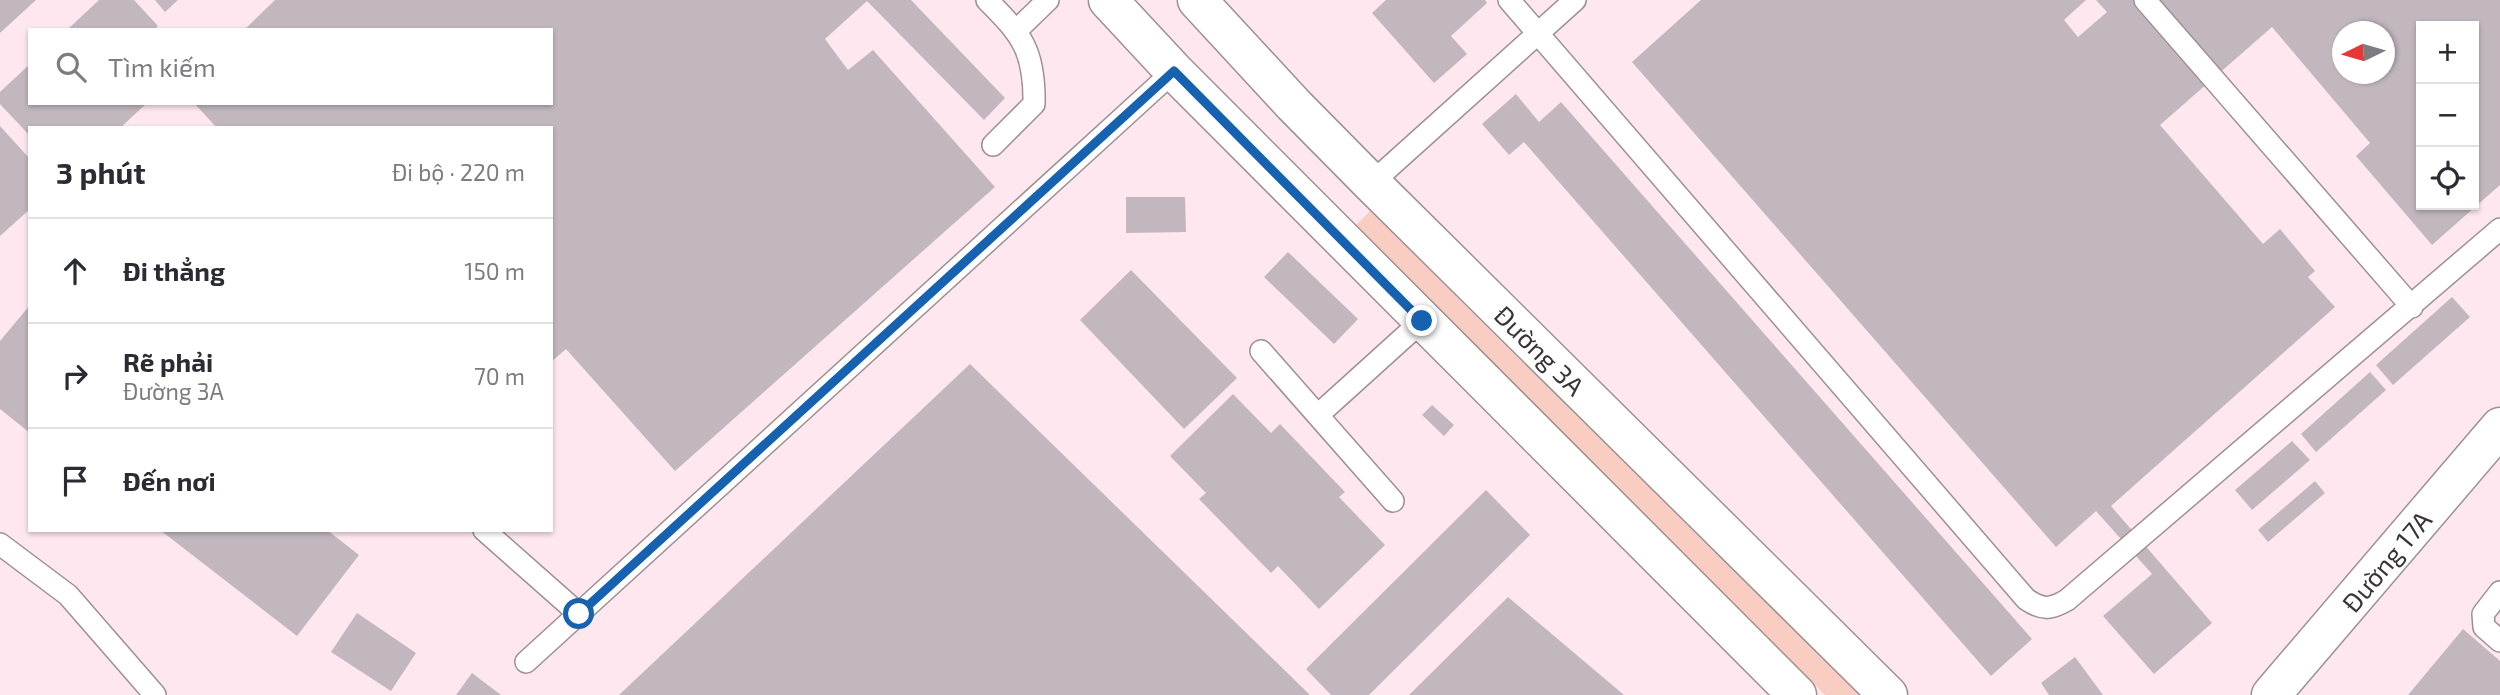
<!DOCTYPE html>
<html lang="vi">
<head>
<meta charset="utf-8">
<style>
  :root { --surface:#fff; --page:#f2f2f3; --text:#2b2b33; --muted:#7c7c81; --line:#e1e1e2 }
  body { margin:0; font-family:"Exo 2",sans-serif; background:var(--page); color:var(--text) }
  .controls { position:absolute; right:21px; top:21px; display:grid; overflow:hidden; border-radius:0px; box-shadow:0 2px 5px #0004 }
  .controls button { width:63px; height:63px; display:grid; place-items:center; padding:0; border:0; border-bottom:2px solid var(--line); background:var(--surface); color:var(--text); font:35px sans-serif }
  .compass { position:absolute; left:2332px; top:21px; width:63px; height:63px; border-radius:50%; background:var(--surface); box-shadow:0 2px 5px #0004; rotate:265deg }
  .stop { position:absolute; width:21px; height:21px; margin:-16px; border:5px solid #1661b0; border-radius:50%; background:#fff }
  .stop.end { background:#1661b0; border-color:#fff; box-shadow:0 2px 7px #0008 }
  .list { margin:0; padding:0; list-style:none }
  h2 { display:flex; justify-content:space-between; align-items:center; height:91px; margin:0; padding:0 28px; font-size:30px }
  h2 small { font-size:23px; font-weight:400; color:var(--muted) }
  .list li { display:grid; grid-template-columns:46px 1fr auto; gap:21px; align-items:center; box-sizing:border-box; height:105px; padding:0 28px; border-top:2px solid var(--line) }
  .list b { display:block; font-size:26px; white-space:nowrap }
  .list p { margin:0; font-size:23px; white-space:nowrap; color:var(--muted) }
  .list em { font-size:23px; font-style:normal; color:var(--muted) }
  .icon { flex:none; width:38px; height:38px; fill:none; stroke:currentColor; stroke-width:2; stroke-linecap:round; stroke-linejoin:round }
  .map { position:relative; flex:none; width:2500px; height:695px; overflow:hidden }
  .search { position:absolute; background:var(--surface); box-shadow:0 2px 5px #0004; left:28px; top:28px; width:525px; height:77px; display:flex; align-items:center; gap:18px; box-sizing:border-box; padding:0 24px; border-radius:0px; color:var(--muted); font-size:26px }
  .panel { position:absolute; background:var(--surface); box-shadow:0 2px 5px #0004; left:28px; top:126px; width:525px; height:406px; border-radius:0px }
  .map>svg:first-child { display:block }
  .built { fill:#fee7ef; fill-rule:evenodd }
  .green { fill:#f9cdc2 }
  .building { fill:#c2b7bf; fill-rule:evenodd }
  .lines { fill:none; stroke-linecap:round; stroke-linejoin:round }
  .lane-casing { stroke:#9d9095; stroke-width:24 }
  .street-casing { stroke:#9d9095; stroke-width:41 }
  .secondary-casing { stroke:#9d9095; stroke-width:41 }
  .lane { stroke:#fff; stroke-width:21 }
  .street { stroke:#fff; stroke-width:38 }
  .secondary { stroke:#fff; stroke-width:38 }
  .route { stroke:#1661b0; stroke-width:9 }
  .labels { text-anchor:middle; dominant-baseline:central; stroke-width:5; stroke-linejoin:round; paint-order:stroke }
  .street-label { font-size:26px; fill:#393436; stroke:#fff }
</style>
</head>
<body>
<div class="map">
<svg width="2500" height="695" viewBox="0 0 2500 695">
  <rect width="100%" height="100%" fill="#fef2f7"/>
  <!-- built -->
  <path class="built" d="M0,0H2500V695H0ZM2421,26H2474V205H2421ZM30,30H551V103H30ZM2342,32H2384V74H2342ZM30,128H551V530H30Z"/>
  <!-- green -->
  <polygon class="green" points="1370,211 1859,695 1825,695 1356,225"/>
  <!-- building -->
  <g class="building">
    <polygon points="0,0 36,0 0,33"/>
    <polygon points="99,0 134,0 158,26 154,30 67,30"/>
    <polygon points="155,0 178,0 165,12"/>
    <polygon points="275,0 911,0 1005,98 984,120 867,1 825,39 848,70 873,50 995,187 675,471 566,349 551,362 551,128 217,128 194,103 551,103 551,30 244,30"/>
    <polygon points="1386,0 1485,0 1487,3 1451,36 1467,54 1434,83 1372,13"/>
    <path d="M1701,0H2086L2064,20L2078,37L2107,12L2096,0H2500V185L2432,245L2356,156L2370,143L2272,27L2160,125L2263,244L2280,229L2315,271L2308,277L2335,307L2111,506L2212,623L2154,674L2103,616L2152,574L2096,511L2056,547L1632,62ZM2421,26H2474V205H2421ZM2342,32H2384V74H2342Z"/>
    <polygon points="30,64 30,103 147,103 120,128 30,128 30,136 0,104 0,92"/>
    <polygon points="1516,94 1539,122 1561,102 2032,639 1991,676 1524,142 1509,155 1482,124"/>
    <polygon points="0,126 30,159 30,209 0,236"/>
    <polygon points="1126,197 1185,197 1186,232 1126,233"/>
    <polygon points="1288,252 1358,319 1334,344 1264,277"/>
    <polygon points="1131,270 1237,378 1184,429 1080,320"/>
    <polygon points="2452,297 2470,317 2393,385 2376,365"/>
    <polygon points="30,305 30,433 0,409 0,341"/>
    <polygon points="970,364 1310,695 619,695"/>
    <polygon points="2370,372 2386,390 2316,452 2301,434"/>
    <polygon points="1233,394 1271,433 1280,424 1345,492 1339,497 1385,545 1319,609 1278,566 1271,573 1199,499 1206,493 1170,456"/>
    <polygon points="1432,405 1454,425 1444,436 1422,415"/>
    <polygon points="2292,441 2310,460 2252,510 2235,490"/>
    <polygon points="2315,481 2325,493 2268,542 2258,530"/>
    <polygon points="1486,490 1530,535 1369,695 1331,695 1306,669"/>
    <polygon points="160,530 327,530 359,555 297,636"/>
    <polygon points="1508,597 1624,695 1409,695"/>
    <polygon points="357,613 416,653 391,691 331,652"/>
    <polygon points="2463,629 2500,661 2500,695 2408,695"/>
    <polygon points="2075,657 2103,695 2049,695 2041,683"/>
    <polygon points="472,673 501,695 456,695"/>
  </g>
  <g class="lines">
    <defs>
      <g id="lane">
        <path d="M987,0C1022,35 1035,51 1034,104L993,145"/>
        <path d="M1509,0L2026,599C2042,610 2050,610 2067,600L2500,229"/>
        <polyline points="2145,0 2412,307"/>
        <polyline points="1017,30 1048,0"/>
        <polyline points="1372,184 1386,170 1575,0"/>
        <polyline points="1261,351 1393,501"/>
        <polyline points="1318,415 1422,321"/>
        <polyline points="484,530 579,614"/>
        <polyline points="0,544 68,595 155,695"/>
        <polyline points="2500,592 2483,614 2484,627 2500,641"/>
        <polyline points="526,662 1174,71"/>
      </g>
      <polyline id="street" points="2271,695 2500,427"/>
      <g id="secondary">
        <polyline points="1108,0 1174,71 1797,695"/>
        <polyline points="1197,0 1293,104 1372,184 1888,695"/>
      </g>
    </defs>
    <!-- lane casing -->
    <use href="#lane" class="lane-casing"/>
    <!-- street casing -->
    <use href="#street" class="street-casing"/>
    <!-- secondary casing -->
    <use href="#secondary" class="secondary-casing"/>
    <!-- lane -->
    <use href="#lane" class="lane"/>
    <!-- street -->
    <use href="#street" class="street"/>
    <!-- secondary -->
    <use href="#secondary" class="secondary"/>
  </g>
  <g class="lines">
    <!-- route -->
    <polyline class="route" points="579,614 1174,71 1422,321"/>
  </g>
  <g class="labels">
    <!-- street labels -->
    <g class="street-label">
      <text transform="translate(1540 350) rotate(45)">Đường 3A</text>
      <text transform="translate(2386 561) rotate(-50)">Đường 17A</text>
    </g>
  </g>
</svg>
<div class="controls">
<button>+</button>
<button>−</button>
<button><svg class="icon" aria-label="locate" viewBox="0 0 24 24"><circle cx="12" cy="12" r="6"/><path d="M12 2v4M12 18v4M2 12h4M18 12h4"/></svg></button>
</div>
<svg class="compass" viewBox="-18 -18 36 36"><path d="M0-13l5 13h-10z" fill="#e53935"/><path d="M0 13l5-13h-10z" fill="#7c7c81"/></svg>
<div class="stop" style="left:579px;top:614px"></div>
<div class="stop end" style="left:1422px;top:321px"></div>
<div class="search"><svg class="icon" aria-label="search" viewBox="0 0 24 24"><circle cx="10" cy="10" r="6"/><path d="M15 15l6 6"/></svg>Tìm kiếm</div>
<section class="panel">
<h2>3 phút<small>Đi bộ · 220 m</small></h2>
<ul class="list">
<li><svg class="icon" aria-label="ahead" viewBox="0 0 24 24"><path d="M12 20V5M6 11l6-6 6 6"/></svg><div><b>Đi thẳng</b></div><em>150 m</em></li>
<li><svg class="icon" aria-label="right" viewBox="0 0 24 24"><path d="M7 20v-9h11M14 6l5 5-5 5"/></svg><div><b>Rẽ phải</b><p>Đường 3A</p></div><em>70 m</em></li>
<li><svg class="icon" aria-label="arrive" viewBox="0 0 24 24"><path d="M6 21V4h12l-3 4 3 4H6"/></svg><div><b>Đến nơi</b></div></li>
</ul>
</section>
</div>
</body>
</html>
